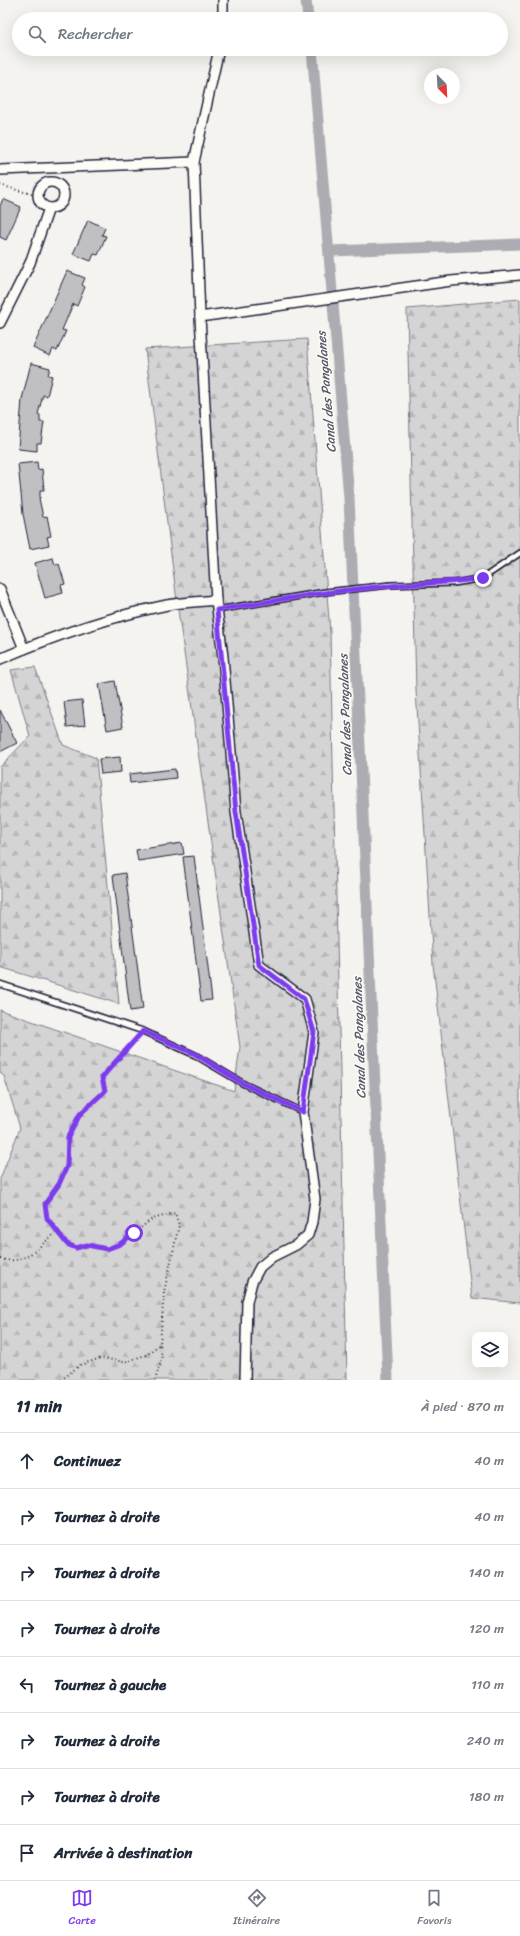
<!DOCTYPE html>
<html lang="fr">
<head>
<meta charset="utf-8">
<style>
  :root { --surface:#fff; --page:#f6f6f7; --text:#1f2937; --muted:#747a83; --line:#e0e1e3; --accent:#7c3aed }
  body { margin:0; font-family:Sriracha,sans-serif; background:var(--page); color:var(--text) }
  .controls { position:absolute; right:12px; bottom:12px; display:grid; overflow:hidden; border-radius:8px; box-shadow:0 4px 16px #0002 }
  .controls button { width:36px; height:36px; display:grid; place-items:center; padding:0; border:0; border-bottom:1px solid var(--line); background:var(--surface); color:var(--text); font:20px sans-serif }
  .compass { position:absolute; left:424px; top:68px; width:36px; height:36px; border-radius:50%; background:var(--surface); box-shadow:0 4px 16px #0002; rotate:156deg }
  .stop { position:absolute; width:12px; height:12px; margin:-9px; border:3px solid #7c3aed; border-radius:50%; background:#fff }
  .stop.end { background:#7c3aed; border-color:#fff; box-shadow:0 1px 4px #0008 }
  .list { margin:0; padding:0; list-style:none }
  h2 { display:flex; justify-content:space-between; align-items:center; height:52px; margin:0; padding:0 16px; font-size:17px }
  h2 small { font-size:13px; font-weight:400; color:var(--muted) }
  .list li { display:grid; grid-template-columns:26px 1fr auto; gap:12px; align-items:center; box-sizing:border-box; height:56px; padding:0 16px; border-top:1px solid var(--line) }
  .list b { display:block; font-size:15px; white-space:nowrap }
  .list em { font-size:13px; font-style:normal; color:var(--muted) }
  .icon { flex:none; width:22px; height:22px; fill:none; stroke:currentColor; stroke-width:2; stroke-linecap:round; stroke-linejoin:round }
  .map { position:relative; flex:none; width:520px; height:1380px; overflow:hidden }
  .search { position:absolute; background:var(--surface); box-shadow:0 4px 16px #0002; left:12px; right:12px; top:12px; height:44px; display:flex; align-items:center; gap:10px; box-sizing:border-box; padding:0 14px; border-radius:22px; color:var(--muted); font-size:15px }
  .sheet { height:500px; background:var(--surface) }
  nav { display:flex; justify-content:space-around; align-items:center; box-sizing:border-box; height:56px; border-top:1px solid var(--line); background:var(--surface); font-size:11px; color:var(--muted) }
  nav a { display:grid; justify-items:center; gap:2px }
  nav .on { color:var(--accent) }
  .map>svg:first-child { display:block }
  .forest { fill:url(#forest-firs); stroke:#7c7b88 }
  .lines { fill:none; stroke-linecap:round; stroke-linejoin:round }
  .canal { stroke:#acacb2; stroke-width:11 }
  .building { fill:#c0bfc2; stroke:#22223b }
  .lane-casing { stroke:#22223b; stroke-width:8 }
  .street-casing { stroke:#22223b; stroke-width:12 }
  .path { stroke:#22223b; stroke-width:2; stroke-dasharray:1 3; stroke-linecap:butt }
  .lane { stroke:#fdfcf7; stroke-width:4.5 }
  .street { stroke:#fdfcf7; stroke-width:9 }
  .route { stroke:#7c3aed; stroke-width:5 }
  .labels { text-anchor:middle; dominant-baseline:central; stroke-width:3; stroke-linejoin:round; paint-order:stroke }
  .water-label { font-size:13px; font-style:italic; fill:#59596b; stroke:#fdfcf7 }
</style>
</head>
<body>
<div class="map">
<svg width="520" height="1380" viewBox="0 0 520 1380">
  <defs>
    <pattern id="forest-firs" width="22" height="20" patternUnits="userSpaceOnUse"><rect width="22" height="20" fill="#d5d4d5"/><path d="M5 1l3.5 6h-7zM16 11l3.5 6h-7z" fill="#b7b6b8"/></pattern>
  </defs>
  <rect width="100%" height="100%" fill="#f4f3ef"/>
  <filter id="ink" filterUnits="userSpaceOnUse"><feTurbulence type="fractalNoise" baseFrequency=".025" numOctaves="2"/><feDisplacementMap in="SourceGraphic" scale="8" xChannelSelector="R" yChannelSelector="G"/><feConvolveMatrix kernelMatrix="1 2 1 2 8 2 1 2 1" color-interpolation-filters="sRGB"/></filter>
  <g filter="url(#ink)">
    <!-- forest -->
    <g class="forest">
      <polygon points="520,299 520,1303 472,1298 433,964 416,690 407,309"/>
      <polygon points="307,339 330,632 347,1380 0,1380 0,1179 20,1128 4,1076 0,1073 0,1010 234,1091 240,1047 179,617 145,349"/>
      <polygon points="35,667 63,745 96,758 119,1004 0,967 0,767 30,736 11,670"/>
    </g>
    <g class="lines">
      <!-- canal -->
      <g class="canal">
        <polyline points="306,0 308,19"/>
        <polyline points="312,49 349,498 388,1380"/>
        <polyline points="330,251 520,244"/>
      </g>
    </g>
    <!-- building -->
    <g class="building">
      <polygon points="3,199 21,207 6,240 0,237 0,206"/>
      <polygon points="88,220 105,228 102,235 106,236 98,255 94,254 91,261 73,254"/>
      <polygon points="67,271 85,278 82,285 85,287 77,306 73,304 65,323 62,330 66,331 57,351 53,349 50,356 33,348"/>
      <polygon points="31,363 50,368 48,375 52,376 47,396 43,395 38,414 40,415 40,422 44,422 41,443 37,443 37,451 18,449 22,399"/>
      <polygon points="37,462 38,470 42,469 44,490 40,490 40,498 39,498 43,517 47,516 51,536 47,537 49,545 30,549 23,514 18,464"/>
      <polygon points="53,558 55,565 59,564 65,584 61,585 63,593 45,598 35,563"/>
      <polygon points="115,681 123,727 107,730 99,684"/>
      <polygon points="82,700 85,725 67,727 64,702"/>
      <polygon points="0,710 17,743 0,752"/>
      <polygon points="120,757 121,772 101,774 99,759"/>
      <polygon points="175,769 176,778 130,783 129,774"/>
      <polygon points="182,843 184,854 138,861 136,850"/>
      <polygon points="194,856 212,1000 201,1001 183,857"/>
      <polygon points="125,873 143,1009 130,1011 113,875"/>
    </g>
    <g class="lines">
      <defs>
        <g id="lane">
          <polyline points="217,610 325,592 390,585 455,583 483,578 520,553"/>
          <polyline points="0,984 143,1031 195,1055 244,1084 303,1112"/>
        </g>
        <g id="street">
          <polyline points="223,19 223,0"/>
          <polyline points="194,162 219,49"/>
          <polyline points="0,170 194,162 200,317 216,600"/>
          <circle cx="51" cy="195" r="13"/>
          <polyline points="200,317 451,281 520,275"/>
          <polyline points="0,323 30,263 49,208"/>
          <polyline points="0,589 24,649"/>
          <path d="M0,659C53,636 109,617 167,605C183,602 199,602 216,600L223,657L236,812L259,965L305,999L314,1032L303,1112L315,1199L312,1222L308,1235L296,1245L272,1257L260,1267L252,1282L247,1302L245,1380"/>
        </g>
      </defs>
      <!-- lane casing -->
      <use href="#lane" class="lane-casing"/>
      <!-- street casing -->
      <use href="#street" class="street-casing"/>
      <!-- path -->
      <g class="path">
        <polyline points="0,185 38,196"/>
        <polyline points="138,1036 101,1077 105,1091 80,1114 68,1137 67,1166 59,1184 45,1204 47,1218 67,1244 76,1248 87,1245 107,1249 120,1244 152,1219 175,1213 179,1225 164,1292 160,1344 162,1359 155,1380"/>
        <path d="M0,1259C28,1266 39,1244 59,1231"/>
        <polyline points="61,1380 80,1365 101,1358 125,1362 148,1354 160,1344"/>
      </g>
      <!-- lane -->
      <use href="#lane" class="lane"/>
      <!-- street -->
      <use href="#street" class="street"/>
    </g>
  </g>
  <g class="lines" filter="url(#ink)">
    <!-- route -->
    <path class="route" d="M134,1233L120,1244L107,1249L87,1245L76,1248L67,1244L47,1218L45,1204L59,1184L67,1166L68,1137L80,1114L105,1091L102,1077L143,1031L195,1054L244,1084L303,1112L314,1032L304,999L259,965L236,812L217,610C274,601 331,590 389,586C421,583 452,583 483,578"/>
  </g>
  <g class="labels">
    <!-- water labels -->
    <g class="water-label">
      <text transform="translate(326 392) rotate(-95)">Canal des Pangalanes</text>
      <text transform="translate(345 715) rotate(-92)">Canal des Pangalanes</text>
      <text transform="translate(359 1038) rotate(-92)">Canal des Pangalanes</text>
    </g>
  </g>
</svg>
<div class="controls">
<button><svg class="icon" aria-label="layers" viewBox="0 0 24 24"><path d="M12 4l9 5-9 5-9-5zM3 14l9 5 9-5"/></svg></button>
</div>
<svg class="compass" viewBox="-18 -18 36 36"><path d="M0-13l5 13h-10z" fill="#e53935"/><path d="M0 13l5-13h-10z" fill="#747a83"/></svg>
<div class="stop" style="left:134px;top:1233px"></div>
<div class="stop end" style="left:483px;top:578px"></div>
<div class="search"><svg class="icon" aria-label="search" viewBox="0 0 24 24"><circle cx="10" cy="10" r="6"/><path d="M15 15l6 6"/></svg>Rechercher</div>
</div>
<section class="sheet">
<h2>11 min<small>À pied · 870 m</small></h2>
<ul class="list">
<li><svg class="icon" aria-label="ahead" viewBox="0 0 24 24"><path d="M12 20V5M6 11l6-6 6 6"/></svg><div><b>Continuez</b></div><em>40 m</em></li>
<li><svg class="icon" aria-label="right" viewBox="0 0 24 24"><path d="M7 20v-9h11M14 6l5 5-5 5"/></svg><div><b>Tournez à droite</b></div><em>40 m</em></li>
<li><svg class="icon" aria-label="right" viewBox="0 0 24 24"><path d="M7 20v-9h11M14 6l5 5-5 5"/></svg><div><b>Tournez à droite</b></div><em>140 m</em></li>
<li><svg class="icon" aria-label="right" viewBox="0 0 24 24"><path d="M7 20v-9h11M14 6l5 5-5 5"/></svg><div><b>Tournez à droite</b></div><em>120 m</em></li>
<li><svg class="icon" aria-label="left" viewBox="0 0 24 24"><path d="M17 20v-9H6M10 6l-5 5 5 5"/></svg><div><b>Tournez à gauche</b></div><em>110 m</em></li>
<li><svg class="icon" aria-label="right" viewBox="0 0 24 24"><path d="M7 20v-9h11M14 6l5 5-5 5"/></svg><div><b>Tournez à droite</b></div><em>240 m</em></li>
<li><svg class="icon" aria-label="right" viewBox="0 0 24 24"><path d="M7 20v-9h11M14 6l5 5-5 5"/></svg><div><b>Tournez à droite</b></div><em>180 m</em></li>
<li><svg class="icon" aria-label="arrive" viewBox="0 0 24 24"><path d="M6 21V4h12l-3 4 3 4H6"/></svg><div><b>Arrivée à destination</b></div></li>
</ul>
</section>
<nav>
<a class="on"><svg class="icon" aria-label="map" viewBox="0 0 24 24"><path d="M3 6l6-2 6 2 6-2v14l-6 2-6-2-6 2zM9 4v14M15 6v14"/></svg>Carte</a>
<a><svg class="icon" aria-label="directions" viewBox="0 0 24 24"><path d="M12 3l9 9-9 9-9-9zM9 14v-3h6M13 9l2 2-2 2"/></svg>Itinéraire</a>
<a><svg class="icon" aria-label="saved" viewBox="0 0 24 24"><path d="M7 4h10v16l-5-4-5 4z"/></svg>Favoris</a>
</nav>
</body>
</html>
